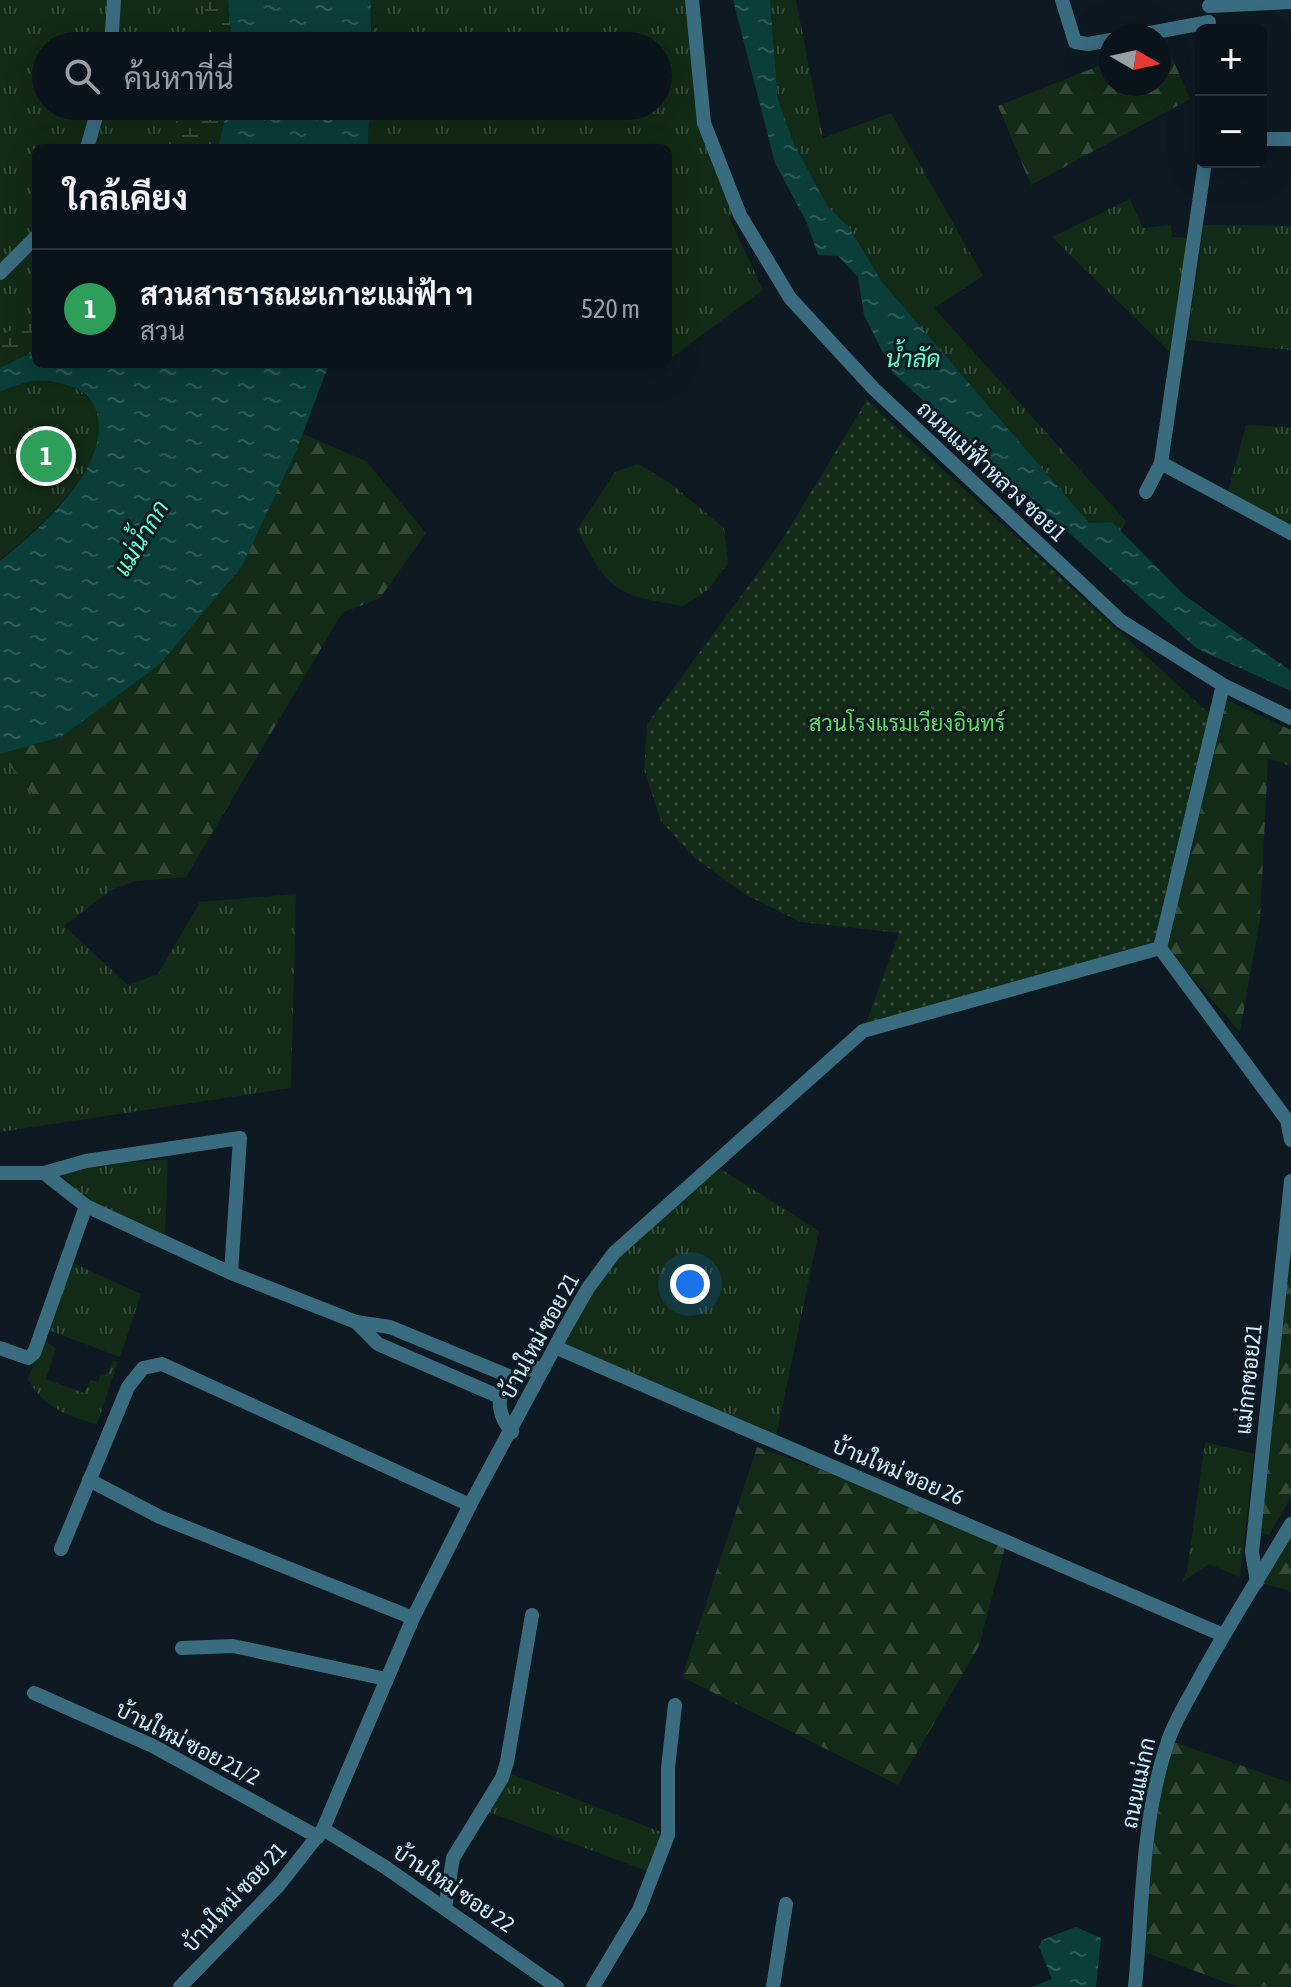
<!DOCTYPE html>
<html lang="th">
<head>
<meta charset="utf-8">
<style>
  :root { --surface:#0a131a; --page:#131c23; --text:#f1f3f6; --muted:#999ea2; --line:#2a3239; --accent:#1a73e8 }
  body { margin:0; font-family:"Asap Condensed",Sarabun,sans-serif; background:var(--page); color:var(--text) }
  .controls { position:absolute; right:24px; top:24px; display:grid; overflow:hidden; border-radius:12px; box-shadow:0 8px 32px #0002 }
  .controls button { width:72px; height:72px; display:grid; place-items:center; padding:0; border:0; border-bottom:2px solid var(--line); background:var(--surface); color:var(--text); font:40px sans-serif }
  .compass { position:absolute; left:1099px; top:24px; width:72px; height:72px; border-radius:50%; background:var(--surface); box-shadow:0 8px 32px #0002; rotate:99deg }
  .you { position:absolute; left:690px; top:1284px; width:28px; height:28px; margin:-20px; border:6px solid #fff; border-radius:50%; background:#1a73e8; box-shadow:0 0 0 12px #1a73e833 }
  .badge { display:grid; place-items:center; width:52px; height:52px; border-radius:50%; background:var(--accent); color:#fff; font-size:26px; font-weight:700 }
  .pin { position:absolute; translate:-50% -50%; border:4px solid #fff; box-shadow:0 2px 8px #0006 }
  .list { margin:0; padding:0; list-style:none }
  h2 { display:flex; justify-content:space-between; align-items:center; height:104px; margin:0; padding:0 32px; font-size:34px }
  h2 small { font-size:26px; font-weight:400; color:var(--muted) }
  .list li { display:grid; grid-template-columns:52px 1fr auto; gap:24px; align-items:center; box-sizing:border-box; height:120px; padding:0 32px; border-top:2px solid var(--line) }
  .list b { display:block; font-size:30px; white-space:nowrap }
  .list p { margin:0; font-size:26px; white-space:nowrap; color:var(--muted) }
  .list em { font-size:26px; font-style:normal; color:var(--muted) }
  .icon { flex:none; width:44px; height:44px; fill:none; stroke:currentColor; stroke-width:2; stroke-linecap:round; stroke-linejoin:round }
  .map { position:relative; flex:none; width:1291px; height:1987px; overflow:hidden }
  .search { position:absolute; background:var(--surface); box-shadow:0 8px 32px #0002; left:32px; top:32px; width:640px; height:88px; display:flex; align-items:center; gap:20px; box-sizing:border-box; padding:0 28px; border-radius:44px; color:var(--muted); font-size:30px }
  .panel { position:absolute; background:var(--surface); box-shadow:0 8px 32px #0002; left:32px; top:144px; width:640px; height:224px; border-radius:12px }
  .map>svg:first-child { display:block }
  .grass { fill:url(#grass-tufts) }
  .forest { fill:url(#forest-firs) }
  .wetland { fill:url(#wetland-marsh) }
  .garden { fill:url(#garden-dots) }
  .water { fill:url(#water-ripples) }
  .lines { fill:none; stroke-linecap:round; stroke-linejoin:round }
  .minor { stroke:#3a6c80; stroke-width:14 }
  .labels { text-anchor:middle; dominant-baseline:central; stroke-width:6; stroke-linejoin:round; paint-order:stroke }
  .street-label { font-size:22px; fill:#cfeefe; stroke:#0e1922 }
  .park-label { font-size:22px; fill:#5edd5d; stroke:#0e1922 }
  .water-label { font-size:24px; font-style:italic; fill:#5ffccd; stroke:#0e1922 }
</style>
</head>
<body>
<div class="map">
<svg width="1291" height="1987" viewBox="0 0 1291 1987">
  <defs>
    <pattern id="grass-tufts" width="24" height="20" patternUnits="userSpaceOnUse" patternTransform="scale(2)"><rect width="24" height="20" fill="#112b16"/><path d="M3 7l-1-3M5 7V3M7 7l1-3M15 17l-1-3M17 17v-4M19 17l1-3" fill="none" stroke="#334a39"/></pattern>
    <pattern id="forest-firs" width="22" height="20" patternUnits="userSpaceOnUse" patternTransform="scale(2)"><rect width="22" height="20" fill="#112b16"/><path d="M5 1l3.5 6h-7zM16 11l3.5 6h-7z" fill="#334a39"/></pattern>
    <pattern id="wetland-marsh" width="20" height="14" patternUnits="userSpaceOnUse" patternTransform="scale(2)"><rect width="20" height="14" fill="#112b16"/><path d="M1 5h8M5 5V1M11 12h8M15 12V8" fill="none" stroke="#334a39"/></pattern>
    <pattern id="garden-dots" width="8" height="8" patternUnits="userSpaceOnUse" patternTransform="scale(2)"><rect width="8" height="8" fill="#112b16"/><path d="M2 2h.1M6 6h.1" fill="none" stroke="#334a39" stroke-width="1.8" stroke-linecap="round"/></pattern>
    <pattern id="water-ripples" width="26" height="14" patternUnits="userSpaceOnUse" patternTransform="scale(2)"><rect width="26" height="14" fill="#0a3e38"/><path d="M2 4q2-2 4 0t4 0M15 11q2-2 4 0t4 0" fill="none" stroke="#2d5a56"/></pattern>
  </defs>
  <rect width="100%" height="100%" fill="#0e1922"/>
  <!-- grass -->
  <g class="grass">
    <polygon points="0,0 207,0 196,46 46,46 46,106 182,106 166,148 36,148 36,318 0,337"/>
    <polygon points="371,0 699,0 704,123 740,215 728,215 763,290 668,360 668,148 368,148 369,106 658,106 658,46 370,46"/>
    <polygon points="770,0 796,0 823,138 891,113 983,276 934,308 1126,521 1121,532 1111,522 1089,523 882,282 849,227 828,208 794,144 778,99"/>
    <polygon points="1130,199 1143,228 1171,225 1172,237 1194,238 1176,358 1052,237"/>
    <polygon points="1204,225 1291,226 1291,350 1187,340"/>
    <path d="M52,378C68,385 84,390 94,404C126,453 33,534 0,560V392L19,384Z"/>
    <polygon points="1246,425 1291,427 1291,528 1227,495"/>
    <path d="M638,464L670,483L724,528L728,563L709,589L683,606C615,595 608,591 577,529L615,472Z"/>
    <polygon points="0,754 111,890 64,926 128,985 158,974 200,902 296,894 291,1088 0,1132"/>
    <polygon points="168,1159 165,1235 87,1201 62,1175 85,1166"/>
    <polygon points="713,1164 819,1231 775,1442 555,1347 588,1288"/>
    <polygon points="73,1263 141,1294 120,1357 48,1330"/>
    <path d="M43,1340L56,1348L46,1379L84,1393L90,1380L98,1382L100,1376L107,1374L113,1360L118,1362L97,1424C67,1416 43,1407 28,1379Z"/>
    <polygon points="1205,1442 1254,1454 1240,1577 1209,1564 1181,1583 1187,1571"/>
    <polygon points="511,1774 661,1832 647,1871 486,1811"/>
  </g>
  <!-- forest -->
  <g class="forest">
    <polygon points="1164,39 1190,99 1031,185 998,106 1111,61 1111,84 1159,84 1159,41"/>
    <polygon points="303,434 366,461 426,533 380,598 342,613 186,877 136,881 111,890 0,754 61,737 242,566"/>
    <polygon points="1227,700 1291,730 1291,766 1268,759 1260,919 1240,1032 1167,949"/>
    <polygon points="1291,1245 1291,1497 1269,1535 1259,1532"/>
    <polygon points="757,1447 855,1482 1005,1548 979,1646 898,1785 682,1677"/>
    <polygon points="1291,1524 1291,1591 1257,1582"/>
    <polygon points="1168,1740 1291,1783 1291,1987 1238,1987 1139,1950"/>
  </g>
  <!-- wetland -->
  <g class="wetland">
    <polygon points="207,0 228,0 232,46 196,46"/>
    <polygon points="182,106 228,106 218,148 166,148"/>
    <polygon points="36,318 36,354 0,368 0,336"/>
  </g>
  <!-- garden -->
  <polygon class="garden" points="867,400 1215,719 1160,948 863,1031 899,933 801,922 746,895 696,859 661,821 644,770 647,724 782,540"/>
  <!-- water -->
  <g class="water">
    <polygon points="228,0 371,0 370,46 232,46"/>
    <polygon points="733,0 770,0 778,99 794,144 828,207 849,227 882,282 1089,523 1112,522 1184,595 1291,671 1291,691 1196,648 893,373 864,315 858,277 838,256 818,255 807,223 775,163"/>
    <polygon points="228,106 369,106 368,148 218,148"/>
    <path d="M31,353L36,354V364H329L297,449L242,566L160,664L61,737L0,754V561C38,530 107,471 98,418C96,405 89,394 77,389C47,376 30,379 0,392V368Z"/>
    <polygon points="1076,1927 1101,1938 1096,1987 1031,1987 1052,1979 1039,1947 1042,1940"/>
  </g>
  <g class="lines">
    <!-- minor -->
    <g class="minor">
      <polyline points="692,0 704,123 740,215 790,298 874,389 1121,621 1223,685 1291,718"/>
      <polyline points="1062,0 1075,42 1088,44 1111,40"/>
      <polyline points="1209,6 1291,2"/>
      <polyline points="1134,36 1209,22"/>
      <polyline points="111,46 114,0"/>
      <polyline points="1261,139 1291,139"/>
      <polyline points="87,148 99,106"/>
      <polyline points="0,273 36,237"/>
      <polyline points="1161,463 1291,533"/>
      <polyline points="1146,492 1161,463 1205,162"/>
      <polyline points="1160,948 1223,685"/>
      <polyline points="1160,948 1287,1120 1291,1140"/>
      <polyline points="0,1173 44,1173 86,1161 240,1138 231,1273"/>
      <polyline points="44,1173 86,1206 231,1273 356,1322 390,1327 511,1377"/>
      <polyline points="356,1322 378,1344 500,1397"/>
      <polyline points="555,1347 1223,1635"/>
      <polyline points="0,1348 28,1358 34,1353 86,1206"/>
      <path d="M512,1432C485,1401 506,1367 544,1368"/>
      <polyline points="89,1480 160,1517 413,1618"/>
      <polyline points="61,1549 128,1387 143,1368 162,1364 470,1505"/>
      <polyline points="1257,1582 1252,1552 1291,1181"/>
      <polyline points="182,1648 233,1646 386,1679"/>
      <polyline points="34,1693 153,1746 318,1837"/>
      <polyline points="323,1829 385,1867 557,1987"/>
      <polyline points="445,1908 453,1858 502,1778 507,1762 532,1615"/>
      <polyline points="180,1987 279,1885 323,1829 413,1618 470,1505 564,1330 588,1288 614,1253 863,1031 1160,948"/>
      <polyline points="593,1987 639,1910 668,1835 668,1768 675,1705"/>
      <polyline points="773,1987 786,1904"/>
      <path d="M1135,1987C1143,1905 1141,1820 1168,1741C1175,1720 1188,1700 1198,1681C1227,1627 1260,1576 1291,1524"/>
    </g>
  </g>
  <g class="labels">
    <!-- street labels -->
    <g class="street-label">
      <text transform="translate(992 471) rotate(43)">ถนนแม่ฟ้าหลวง ซอย1</text>
      <text transform="translate(539 1336) rotate(-61)">บ้านใหม่ ซอย 21</text>
      <text transform="translate(1248 1379) rotate(-84)">แม่กกซอย21</text>
      <text transform="translate(898 1471) rotate(23)">บ้านใหม่ ซอย 26</text>
      <text transform="translate(188 1743) rotate(27)">บ้านใหม่ ซอย 21/2</text>
      <text transform="translate(1138 1783) rotate(-78)">ถนนแม่กก</text>
      <text transform="translate(454 1888) rotate(34)">บ้านใหม่ ซอย 22</text>
      <text transform="translate(234 1897) rotate(-47)">บ้านใหม่ ซอย 21</text>
    </g>
    <!-- park labels -->
    <g class="park-label">
      <text x="907" y="723">สวนโรงแรมเวียงอินทร์</text>
    </g>
    <!-- water labels -->
    <g class="water-label">
      <text x="913" y="358">น้ำลัด</text>
      <text transform="translate(141 538) rotate(-59)">แม่น้ำกก</text>
    </g>
  </g>
</svg>
<div class="controls">
<button>+</button>
<button>−</button>
</div>
<svg class="compass" viewBox="-18 -18 36 36"><path d="M0-13l5 13h-10z" fill="#e53935"/><path d="M0 13l5-13h-10z" fill="#999ea2"/></svg>
<div class="you"></div>
<div class="pin badge" style="left:46px;top:456px;background:#2e9e5b">1</div>
<div class="search"><svg class="icon" aria-label="search" viewBox="0 0 24 24"><circle cx="10" cy="10" r="6"/><path d="M15 15l6 6"/></svg>ค้นหาที่นี่</div>
<section class="panel">
<h2>ใกล้เคียง<small></small></h2>
<ul class="list">
<li><span class="badge" style="background:#2e9e5b">1</span><div><b>สวนสาธารณะเกาะแม่ฟ้า ฯ</b><p>สวน</p></div><em>520 m</em></li>
</ul>
</section>
</div>
</body>
</html>
